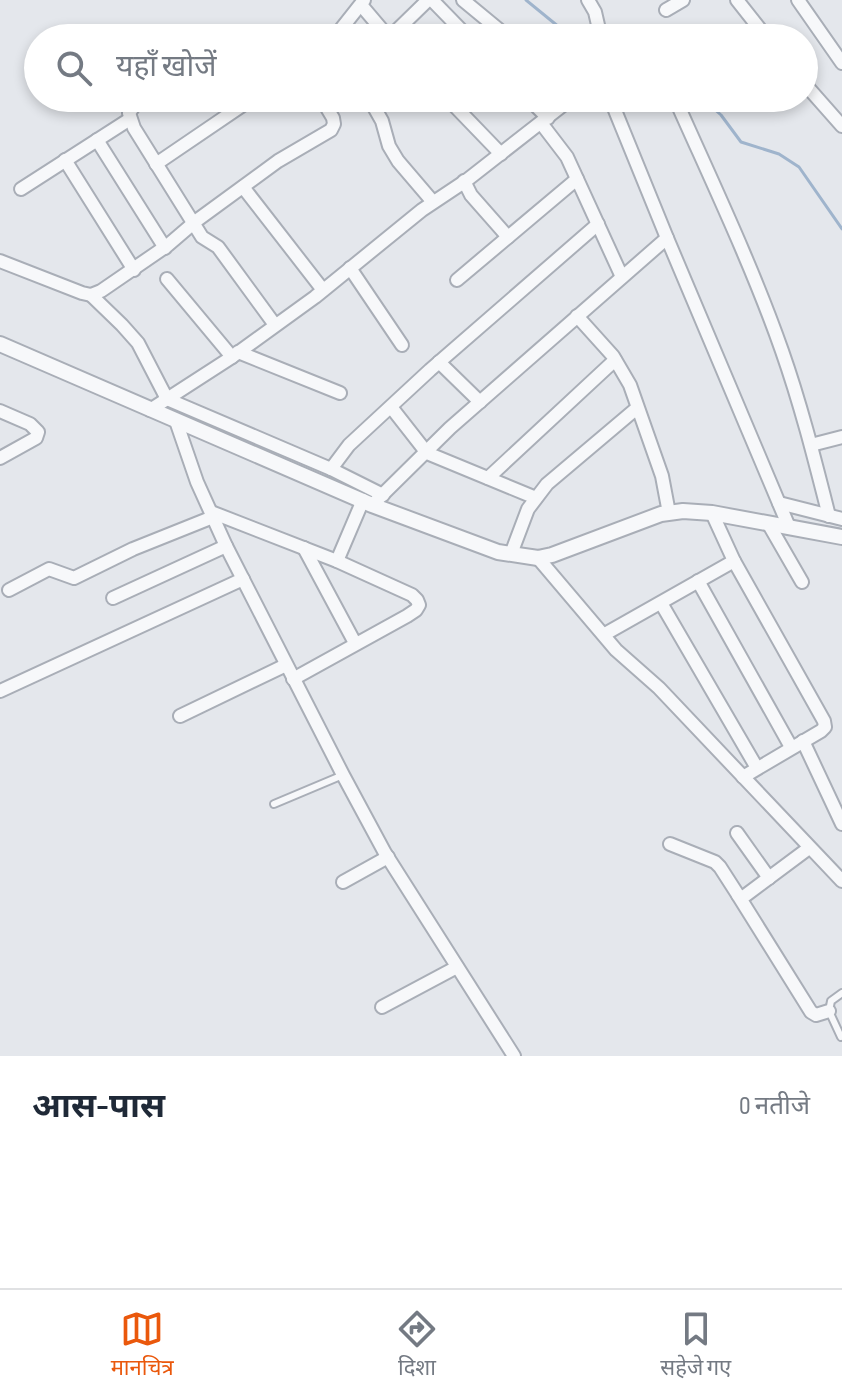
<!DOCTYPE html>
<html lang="hi">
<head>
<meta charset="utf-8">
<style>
  :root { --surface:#fff; --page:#f6f6f7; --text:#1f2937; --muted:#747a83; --line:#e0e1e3; --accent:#ea580c }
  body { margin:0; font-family:"Sofia Sans Condensed","Noto Sans Devanagari",sans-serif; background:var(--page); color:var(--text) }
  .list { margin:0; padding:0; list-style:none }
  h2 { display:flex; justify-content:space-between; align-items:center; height:104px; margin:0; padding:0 32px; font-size:34px }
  h2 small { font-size:26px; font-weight:400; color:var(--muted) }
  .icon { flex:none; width:44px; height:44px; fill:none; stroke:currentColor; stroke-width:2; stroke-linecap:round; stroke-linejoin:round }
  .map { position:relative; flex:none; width:842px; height:1056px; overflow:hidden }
  .search { position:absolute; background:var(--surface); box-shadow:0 4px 12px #0003; left:24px; right:24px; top:24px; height:88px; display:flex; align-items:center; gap:20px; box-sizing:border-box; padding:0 28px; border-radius:44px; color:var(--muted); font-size:30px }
  .sheet { height:232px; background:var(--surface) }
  nav { display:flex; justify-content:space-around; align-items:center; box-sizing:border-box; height:112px; border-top:2px solid var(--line); background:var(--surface); font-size:22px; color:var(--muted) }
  nav a { display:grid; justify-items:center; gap:4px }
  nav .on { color:var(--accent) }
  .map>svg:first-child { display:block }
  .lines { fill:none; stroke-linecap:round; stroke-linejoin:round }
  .stream { stroke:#9fb4cc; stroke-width:3 }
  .service-casing { stroke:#a9aeb7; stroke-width:10 }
  .minor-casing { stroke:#a9aeb7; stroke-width:16 }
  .tertiary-casing { stroke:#a9aeb7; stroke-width:18 }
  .service { stroke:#f7f8fa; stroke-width:6 }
  .minor { stroke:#f7f8fa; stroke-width:12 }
  .tertiary { stroke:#f7f8fa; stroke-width:14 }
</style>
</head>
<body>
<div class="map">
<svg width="842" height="1056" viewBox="0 0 842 1056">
  <rect width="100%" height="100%" fill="#e4e7ec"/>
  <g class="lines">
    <!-- stream -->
    <g class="stream">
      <polyline points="526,0 570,36 578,38"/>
      <polyline points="702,98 721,115 741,142 779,154 799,167 842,229"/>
    </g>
    <defs>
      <g id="service">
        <polyline points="274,804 343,775"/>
        <polyline points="841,1037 829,1011 831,1001 842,993"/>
      </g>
      <g id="minor">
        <polyline points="432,0 469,38"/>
        <polyline points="463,0 509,38"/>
        <polyline points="588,0 595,12 601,38"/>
        <polyline points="737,0 767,38"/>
        <polyline points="798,0 842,63"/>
        <polyline points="361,5 389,38 428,0"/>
        <polyline points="666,10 683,0"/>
        <polyline points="233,38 237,35"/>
        <polyline points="334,38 364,0"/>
        <polyline points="804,83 842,126"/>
        <polyline points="145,98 134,106 129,113 134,128 202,237 218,247 275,325"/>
        <polyline points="369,98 382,121 389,146 398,161 433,202"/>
        <polyline points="447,98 501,154"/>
        <polyline points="528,98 548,118"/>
        <polyline points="610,98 667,238 789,527"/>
        <path d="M677,103C713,184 753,268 782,351C801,405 815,461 829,516"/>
        <polyline points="541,123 567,157 622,277"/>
        <polyline points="97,140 165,248"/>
        <polyline points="65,160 134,270"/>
        <polyline points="156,164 253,98"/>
        <polyline points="464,181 471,195 508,237"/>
        <polyline points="243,187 323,290"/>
        <polyline points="21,189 130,119"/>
        <polyline points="0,261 82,293 91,295 101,291 168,245 196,221 278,161 331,130 334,124 333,118 321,98"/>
        <polyline points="350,268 402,345"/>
        <polyline points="167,279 232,357"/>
        <polyline points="457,280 577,179"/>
        <polyline points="91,295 122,325 138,343 167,399 331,469 383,495"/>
        <polyline points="577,316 613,356 630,385 662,476 669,513"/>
        <polyline points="238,352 340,393"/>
        <polyline points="439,362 480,402"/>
        <polyline points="391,407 427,453 536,498"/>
        <polyline points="150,410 232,357 315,297 422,210 467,180 572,98"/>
        <polyline points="0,411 30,424 38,432 36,438 0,458"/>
        <polyline points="176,421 197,482 226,546 343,775 385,853 514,1056"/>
        <polyline points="811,445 842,437"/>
        <polyline points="331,469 349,445 430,370 598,224"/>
        <polyline points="488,478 615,360"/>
        <polyline points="779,503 842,519"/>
        <polyline points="372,505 450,428 667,238"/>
        <polyline points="211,512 337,561 412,595 417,600 419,605 416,610 407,616 293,679"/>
        <polyline points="712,513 734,561 824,721 825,727 821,731 743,777"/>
        <polyline points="768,523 802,582"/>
        <polyline points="304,548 355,643"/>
        <polyline points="511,554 528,509 547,484 637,408"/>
        <polyline points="538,558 616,650 659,688 842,881"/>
        <polyline points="337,561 363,500"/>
        <polyline points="698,581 791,747"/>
        <polyline points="9,590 49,569 74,578 133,549 213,517"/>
        <polyline points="113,598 226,546"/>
        <polyline points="661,603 757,768"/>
        <polyline points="605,634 734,561"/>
        <polyline points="0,691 243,579"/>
        <polyline points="180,716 286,665"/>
        <polyline points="803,741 842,824"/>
        <polyline points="737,833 769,878"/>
        <polyline points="670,844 715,862 720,867 738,895 742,897 746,895 809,848"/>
        <polyline points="343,882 388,857"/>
        <polyline points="738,895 811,1012 816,1015 829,1011"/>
        <polyline points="382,1007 457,967"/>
      </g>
      <polyline id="tertiary" points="0,344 372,505 498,552 538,558 552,555 661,514 683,511 712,513 842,537"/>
    </defs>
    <!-- service casing -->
    <use href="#service" class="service-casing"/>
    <!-- minor casing -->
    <use href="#minor" class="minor-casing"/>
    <!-- tertiary casing -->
    <use href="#tertiary" class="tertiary-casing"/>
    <!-- service -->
    <use href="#service" class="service"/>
    <!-- minor -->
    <use href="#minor" class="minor"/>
    <!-- tertiary -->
    <use href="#tertiary" class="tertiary"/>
  </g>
</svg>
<div class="search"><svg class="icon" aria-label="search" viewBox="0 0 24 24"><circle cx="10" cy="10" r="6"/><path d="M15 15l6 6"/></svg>यहाँ खोजें</div>
</div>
<section class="sheet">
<h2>आस-पास<small>0 नतीजे</small></h2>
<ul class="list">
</ul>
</section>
<nav>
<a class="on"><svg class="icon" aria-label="map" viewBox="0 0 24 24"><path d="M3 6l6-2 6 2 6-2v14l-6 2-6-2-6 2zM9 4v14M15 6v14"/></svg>मानचित्र</a>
<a><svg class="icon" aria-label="directions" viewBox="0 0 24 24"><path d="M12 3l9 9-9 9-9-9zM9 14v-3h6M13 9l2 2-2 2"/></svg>दिशा</a>
<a><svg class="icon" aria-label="saved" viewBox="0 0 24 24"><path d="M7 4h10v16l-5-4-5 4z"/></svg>सहेजे गए</a>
</nav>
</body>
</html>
